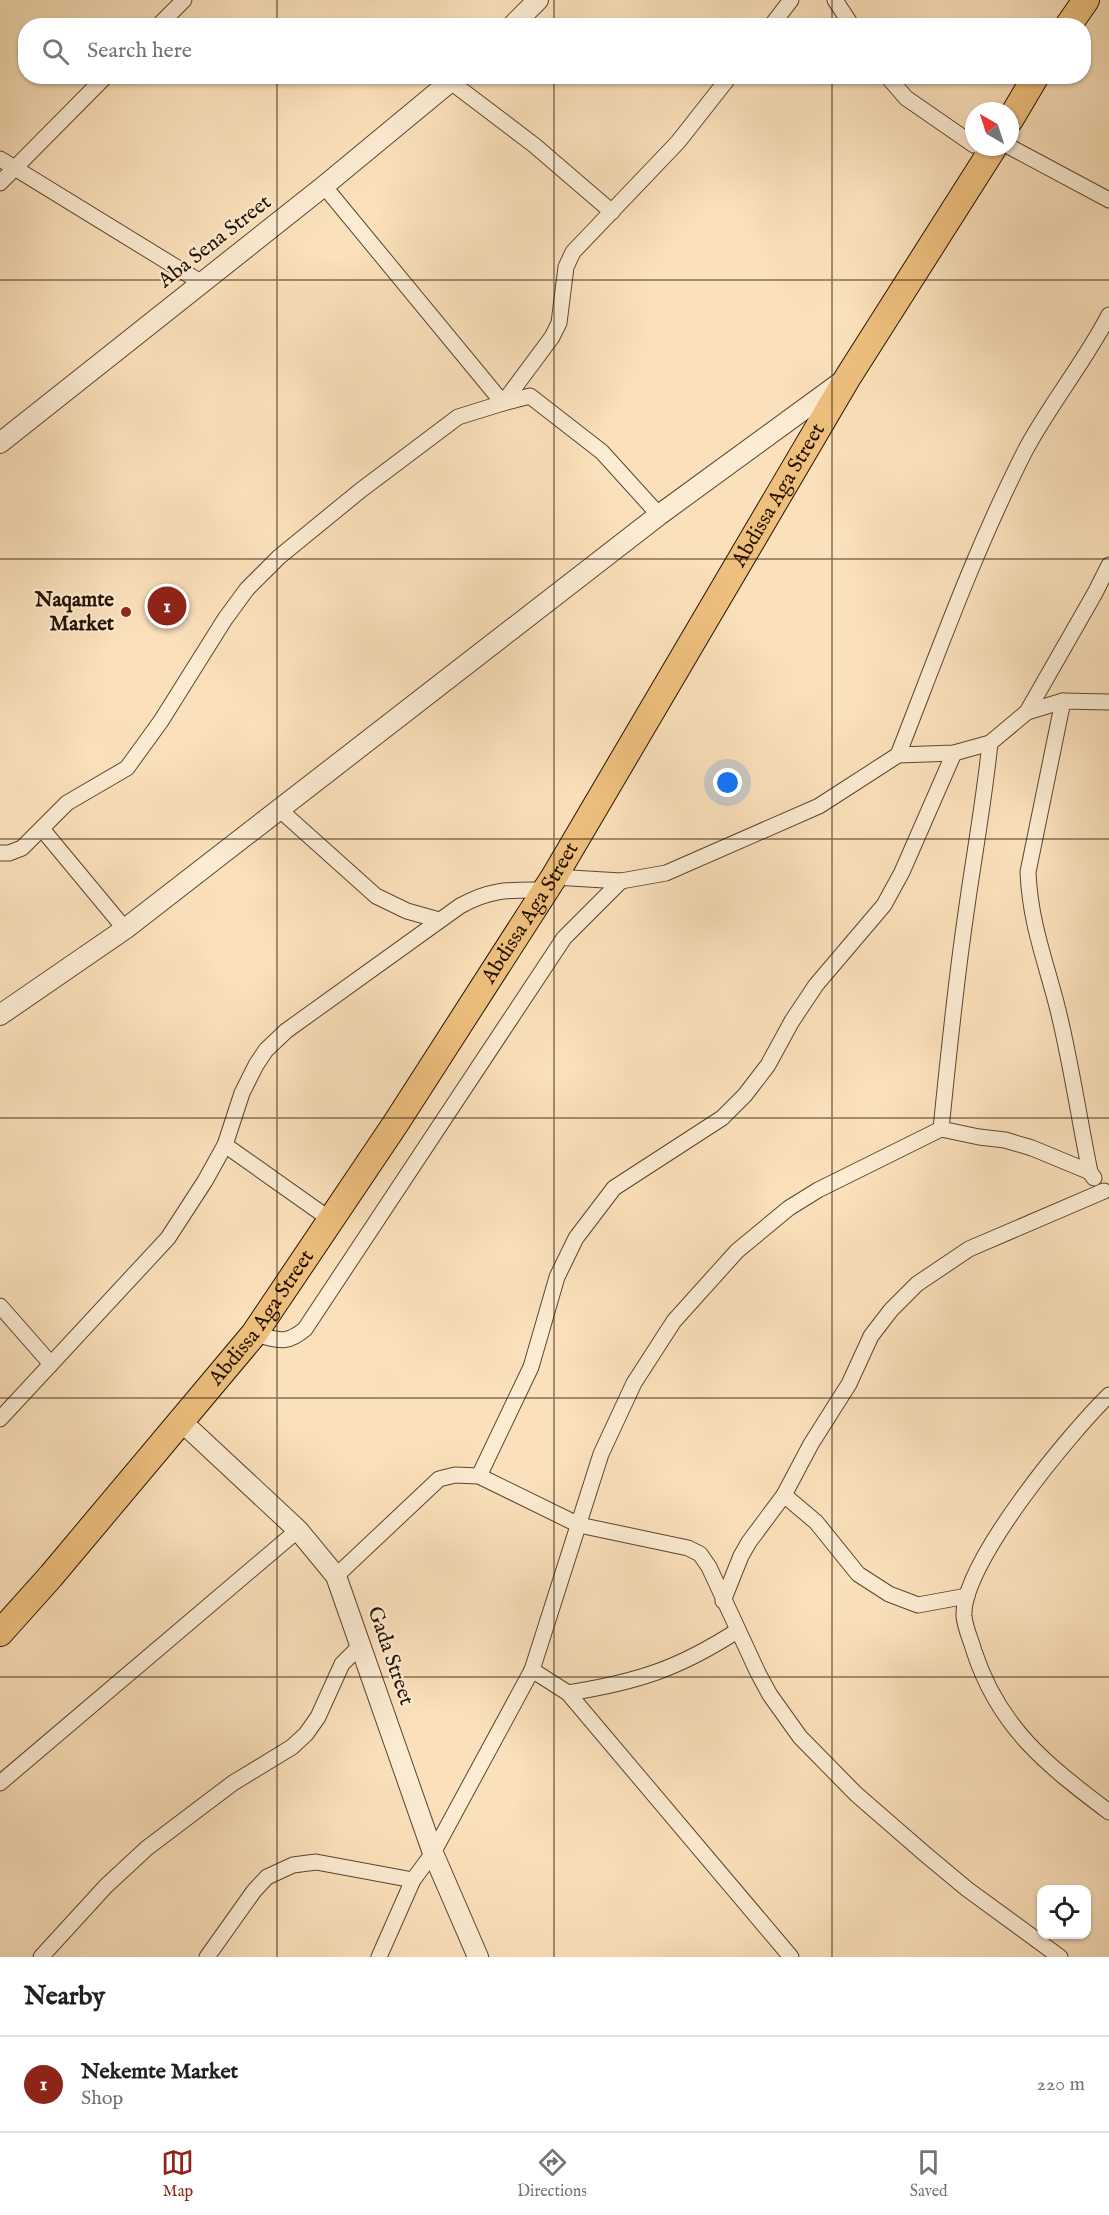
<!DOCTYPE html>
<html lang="en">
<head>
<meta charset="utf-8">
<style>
  :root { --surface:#fff; --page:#f6f6f6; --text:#202124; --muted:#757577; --line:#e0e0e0; --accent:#8f2418 }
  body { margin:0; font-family:"IM FELL English",serif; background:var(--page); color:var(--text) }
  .controls { position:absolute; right:18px; bottom:18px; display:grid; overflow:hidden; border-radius:12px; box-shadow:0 2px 4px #0004 }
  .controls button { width:54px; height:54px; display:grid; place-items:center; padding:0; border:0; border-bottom:2px solid var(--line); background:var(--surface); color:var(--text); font:30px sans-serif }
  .compass { position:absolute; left:965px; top:102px; width:54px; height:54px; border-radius:50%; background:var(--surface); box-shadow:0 2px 4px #0004; rotate:321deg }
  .you { position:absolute; left:728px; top:783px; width:21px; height:21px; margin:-15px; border:4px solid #fff; border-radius:50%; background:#1a73e8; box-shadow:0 0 0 9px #1a73e833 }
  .badge { display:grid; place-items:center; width:39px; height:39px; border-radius:50%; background:var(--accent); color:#fff; font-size:20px; font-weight:700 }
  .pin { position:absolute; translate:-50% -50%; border:3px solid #fff; box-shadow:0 2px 6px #0006 }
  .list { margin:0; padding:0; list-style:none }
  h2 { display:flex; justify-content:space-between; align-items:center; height:78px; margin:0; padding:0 24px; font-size:26px }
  h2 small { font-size:20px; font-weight:400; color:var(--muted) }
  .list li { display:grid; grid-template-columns:39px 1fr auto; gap:18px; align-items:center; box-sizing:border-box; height:96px; padding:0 24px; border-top:2px solid var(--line) }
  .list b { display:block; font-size:22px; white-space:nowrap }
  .list p { margin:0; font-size:20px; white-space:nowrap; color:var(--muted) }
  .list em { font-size:20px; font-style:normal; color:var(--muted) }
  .icon { flex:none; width:33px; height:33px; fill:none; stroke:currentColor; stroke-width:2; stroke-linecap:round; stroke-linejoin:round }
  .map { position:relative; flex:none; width:1109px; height:1957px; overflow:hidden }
  .search { position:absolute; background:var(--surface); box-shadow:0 2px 4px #0004; left:18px; right:18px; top:18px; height:66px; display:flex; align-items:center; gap:15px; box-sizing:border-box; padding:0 21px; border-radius:24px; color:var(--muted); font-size:22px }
  .sheet { height:174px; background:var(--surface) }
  nav { display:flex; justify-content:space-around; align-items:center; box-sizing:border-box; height:84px; border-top:2px solid var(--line); background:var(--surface); font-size:16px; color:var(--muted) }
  nav a { display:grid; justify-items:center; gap:3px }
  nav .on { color:var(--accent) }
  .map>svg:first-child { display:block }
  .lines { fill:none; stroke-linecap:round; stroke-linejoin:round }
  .minor-casing { stroke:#5c4530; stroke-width:17 }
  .tertiary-casing { stroke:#5c4530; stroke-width:22 }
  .trunk-casing { stroke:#271101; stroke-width:28 }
  .minor { stroke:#fcecd3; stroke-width:15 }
  .tertiary { stroke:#fcecd3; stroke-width:20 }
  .trunk { stroke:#eec07e; stroke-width:26 }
  .grid { fill:none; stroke:#271101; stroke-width:1.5; stroke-opacity:0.55 }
  .poi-dot { fill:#8f2418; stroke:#fcecd3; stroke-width:2 }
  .labels { text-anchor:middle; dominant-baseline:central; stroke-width:4.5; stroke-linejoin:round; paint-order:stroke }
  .street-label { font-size:21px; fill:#271101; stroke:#fcecd3 }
  .poi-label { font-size:21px; font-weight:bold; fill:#271101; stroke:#fcecd3; text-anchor:end }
</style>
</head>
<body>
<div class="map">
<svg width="1109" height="1957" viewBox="0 0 1109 1957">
  <rect width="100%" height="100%" fill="#fbe1bb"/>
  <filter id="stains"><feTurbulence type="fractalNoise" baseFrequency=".00333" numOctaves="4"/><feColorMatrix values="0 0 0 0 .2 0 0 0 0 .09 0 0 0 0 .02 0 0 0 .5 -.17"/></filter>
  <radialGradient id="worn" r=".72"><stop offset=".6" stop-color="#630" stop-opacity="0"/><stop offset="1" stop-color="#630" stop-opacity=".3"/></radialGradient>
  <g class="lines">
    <defs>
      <g id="minor">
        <polyline points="835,0 852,26"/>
        <polyline points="158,26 184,0"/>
        <polyline points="771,26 791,0"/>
        <polyline points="887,76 906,98 974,145"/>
        <polyline points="451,82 534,145 612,212"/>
        <polyline points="1010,147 1109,200"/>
        <polyline points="0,159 202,283"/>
        <polyline points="0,183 106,76"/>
        <polyline points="324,186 503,403 530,396 602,452 659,515"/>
        <path d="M1063,701L1028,872C1030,923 1046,962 1058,1010C1071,1063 1079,1118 1090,1172L1094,1178"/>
        <polyline points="1027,712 1063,701 1109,702"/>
        <path d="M898,755C938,653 975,549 1025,451C1050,404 1084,363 1109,315"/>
        <polyline points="280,810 376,896 407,911 439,920"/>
        <polyline points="42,829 125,929"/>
        <polyline points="0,853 9,853 22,848 67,803 127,768 161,721 225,619 247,589 279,557 361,490 458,417 503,403 552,337 559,323 566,267 573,252 678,142 730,76"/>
        <polyline points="554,877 621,881 666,873 819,806 898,755 954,753 990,743 1027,712 1095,593 1109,565"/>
        <path d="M941,1129C948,1059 955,989 965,920C973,861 984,802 990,743"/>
        <polyline points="225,1145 331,1220"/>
        <polyline points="0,1306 51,1364"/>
        <path d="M254,1334C277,1339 285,1346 305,1329L564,938L621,881"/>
        <path d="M1109,1395C1071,1432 961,1564 964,1616C965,1628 971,1640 974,1651C999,1728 1047,1765 1109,1812"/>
        <path d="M0,1419L168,1238L205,1181L225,1145L242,1093L256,1065L266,1050L286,1031L460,906C492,888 511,890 546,890"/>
        <polyline points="479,1476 531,1367 557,1277 576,1238 614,1188 722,1118 745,1095 768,1065 792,1021 816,985 884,905 902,872 954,753"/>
        <polyline points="784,1495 816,1522 858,1574 889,1594 918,1605 967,1596"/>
        <polyline points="336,1576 439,1479 455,1475 479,1476 579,1525 688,1548 700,1554 709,1567 758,1673 770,1695 800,1737 856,1794 925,1854 967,1889 1060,1957"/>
        <polyline points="723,1601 741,1556 749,1542 784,1495 811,1444 849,1384 871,1336 891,1310 917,1284 969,1249 1104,1191"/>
        <polyline points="532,1670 568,1693 791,1957"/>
        <path d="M568,1693C637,1682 678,1669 737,1631"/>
        <polyline points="0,1783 298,1530"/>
        <polyline points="41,1957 106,1886 147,1848 233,1783 292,1747 306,1734 318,1717 342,1664 361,1645"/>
        <polyline points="207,1957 254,1891 267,1877 293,1865 316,1862 413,1880"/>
        <polyline points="379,1957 413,1880 433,1853 532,1670 601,1454 634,1383 674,1321 737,1251 789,1208 818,1190 941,1129 979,1137 1005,1140 1032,1148 1090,1172"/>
      </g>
      <g id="tertiary">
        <polyline points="512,26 538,0"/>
        <polyline points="0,443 324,186 457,76"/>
        <polyline points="0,1015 125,929 659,515 844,380"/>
        <polyline points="181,1421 298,1530 336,1576 433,1853 478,1957"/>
      </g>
      <g id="trunk">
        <polyline points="1068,26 1086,0"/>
        <polyline points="1010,120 1036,76"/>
        <path id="s1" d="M0,1633L51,1576L254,1334L396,1123L554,877L848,377L994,147"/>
      </g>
    </defs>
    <!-- minor casing -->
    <use href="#minor" class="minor-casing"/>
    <!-- tertiary casing -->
    <use href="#tertiary" class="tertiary-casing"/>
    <!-- trunk casing -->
    <use href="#trunk" class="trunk-casing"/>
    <!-- minor -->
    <use href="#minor" class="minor"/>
    <!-- tertiary -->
    <use href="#tertiary" class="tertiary"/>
    <!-- trunk -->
    <use href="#trunk" class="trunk"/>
  </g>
  <!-- grid -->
  <path class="grid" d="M277,0V26M554,0V26M832,0V26M277,76V1957M554,76V1957M832,76V1957M0,280H1109M0,559H1109M0,839H1109M0,1118H1109M0,1398H1109M0,1677H1109"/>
  <!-- markers -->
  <circle class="poi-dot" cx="126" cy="612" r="6"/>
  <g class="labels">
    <!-- street labels -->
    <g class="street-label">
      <text transform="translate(215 242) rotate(-38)">Aba Sena Street</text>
      <text stroke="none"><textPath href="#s1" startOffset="1382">Abdissa Aga Street</textPath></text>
      <text stroke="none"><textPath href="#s1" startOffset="896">Abdissa Aga Street</textPath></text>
      <text stroke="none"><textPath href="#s1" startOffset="410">Abdissa Aga Street</textPath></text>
      <text transform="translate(390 1656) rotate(71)">Gada Street</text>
    </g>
    <!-- poi labels -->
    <g class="poi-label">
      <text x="114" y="600">Naqamte<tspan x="114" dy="24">Market</tspan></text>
    </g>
  </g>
  <rect width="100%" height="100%" filter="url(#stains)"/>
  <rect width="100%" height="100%" fill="url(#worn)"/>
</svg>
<div class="controls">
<button><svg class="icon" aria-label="locate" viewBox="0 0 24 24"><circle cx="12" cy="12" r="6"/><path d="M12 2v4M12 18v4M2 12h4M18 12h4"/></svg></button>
</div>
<svg class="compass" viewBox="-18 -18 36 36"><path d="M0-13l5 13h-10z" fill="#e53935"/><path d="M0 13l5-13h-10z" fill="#757577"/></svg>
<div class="you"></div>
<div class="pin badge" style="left:167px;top:606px">1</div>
<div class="search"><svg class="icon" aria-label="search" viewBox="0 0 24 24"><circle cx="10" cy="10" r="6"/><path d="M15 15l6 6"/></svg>Search here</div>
</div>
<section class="sheet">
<h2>Nearby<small></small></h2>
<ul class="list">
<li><span class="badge">1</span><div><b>Nekemte Market</b><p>Shop</p></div><em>220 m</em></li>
</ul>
</section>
<nav>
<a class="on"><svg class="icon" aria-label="map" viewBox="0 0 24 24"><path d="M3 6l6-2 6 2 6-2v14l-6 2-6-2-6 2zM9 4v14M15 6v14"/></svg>Map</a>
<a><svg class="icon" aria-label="directions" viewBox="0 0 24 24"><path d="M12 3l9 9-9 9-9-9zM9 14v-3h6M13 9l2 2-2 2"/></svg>Directions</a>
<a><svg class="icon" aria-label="saved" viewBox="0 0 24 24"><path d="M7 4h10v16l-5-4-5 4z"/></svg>Saved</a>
</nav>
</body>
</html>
